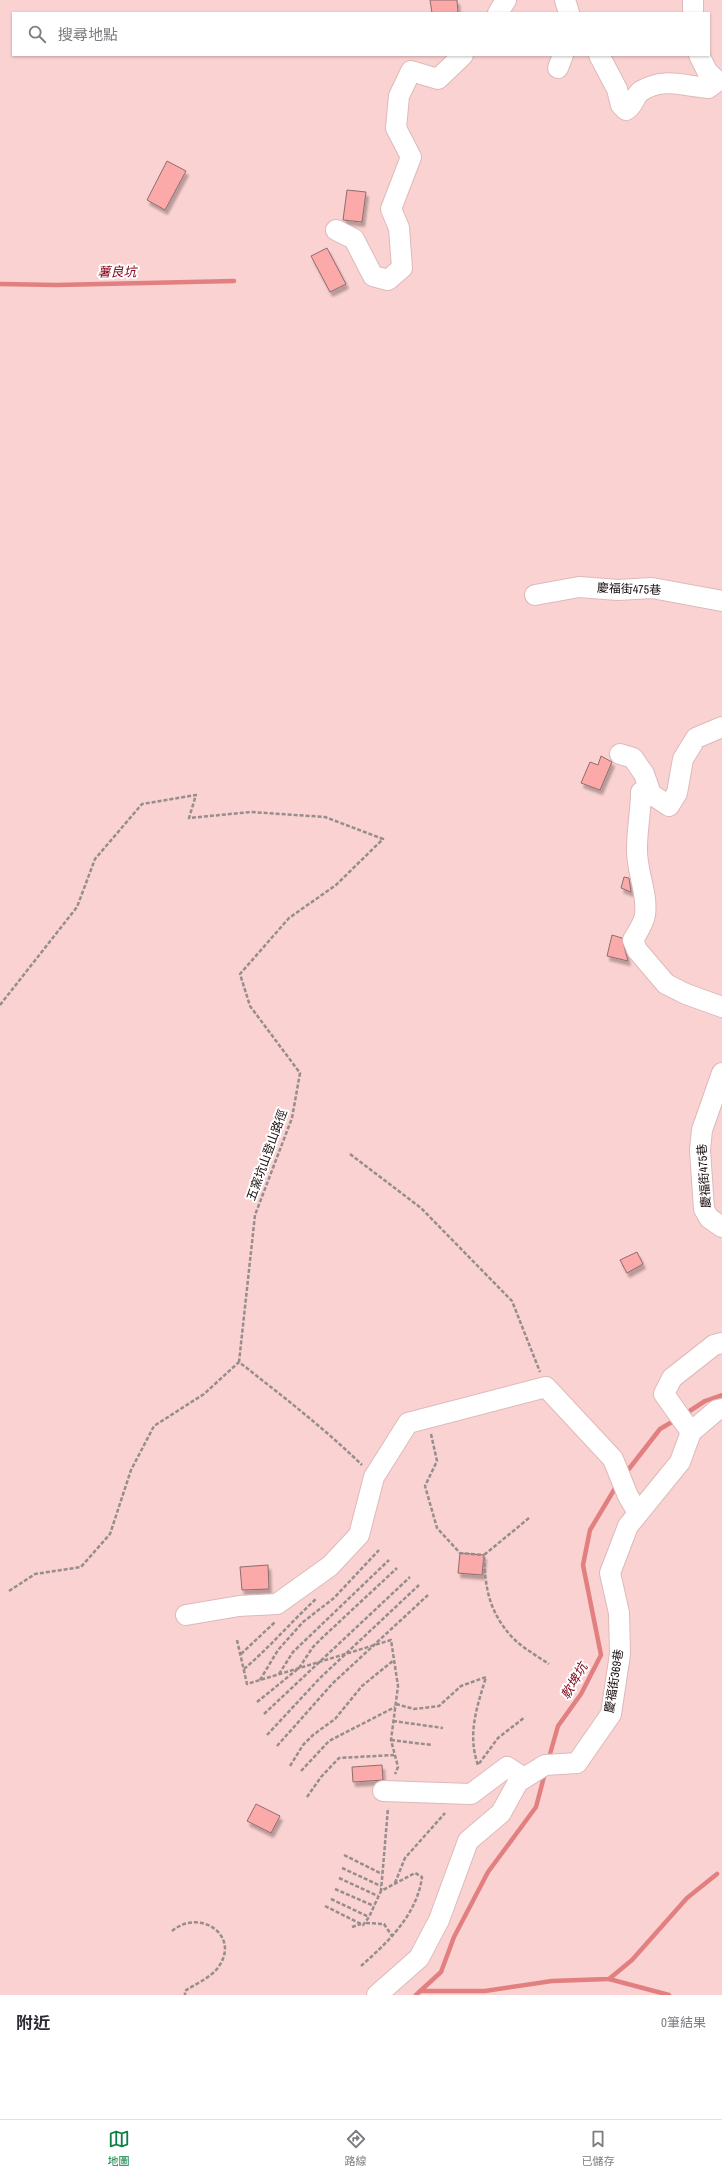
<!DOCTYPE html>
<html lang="zh-TW">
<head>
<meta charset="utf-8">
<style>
  :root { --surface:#fff; --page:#f7f7f7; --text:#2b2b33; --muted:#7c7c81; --line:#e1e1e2; --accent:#0b8043 }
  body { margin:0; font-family:"Archivo Narrow","Noto Sans TC",sans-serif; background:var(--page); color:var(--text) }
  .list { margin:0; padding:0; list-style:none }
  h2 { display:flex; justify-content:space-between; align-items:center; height:52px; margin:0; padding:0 16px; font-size:17px }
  h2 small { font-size:13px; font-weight:400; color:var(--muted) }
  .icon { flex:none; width:22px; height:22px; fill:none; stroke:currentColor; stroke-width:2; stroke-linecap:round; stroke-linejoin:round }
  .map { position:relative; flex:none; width:722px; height:1995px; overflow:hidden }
  .search { position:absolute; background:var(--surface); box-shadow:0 1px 3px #0004; left:12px; right:12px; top:12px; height:44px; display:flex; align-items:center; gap:10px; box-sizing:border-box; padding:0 14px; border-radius:0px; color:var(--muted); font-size:15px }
  .sheet { height:124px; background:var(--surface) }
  nav { display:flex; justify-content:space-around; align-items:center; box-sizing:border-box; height:56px; border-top:1px solid var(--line); background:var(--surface); font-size:11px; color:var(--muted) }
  nav a { display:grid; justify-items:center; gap:2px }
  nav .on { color:var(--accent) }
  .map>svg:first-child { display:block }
  .green { fill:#fad2d1; fill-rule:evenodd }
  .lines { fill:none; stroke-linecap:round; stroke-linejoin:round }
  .stream { stroke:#e28081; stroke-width:4.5 }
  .building { fill:#fba9a9; stroke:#8d6d6c; filter:url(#shadow) }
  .minor-casing { stroke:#ddbab9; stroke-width:22 }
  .path { stroke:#968d8d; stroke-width:2.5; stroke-dasharray:4 2; stroke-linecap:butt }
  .minor { stroke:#fff; stroke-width:20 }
  .labels { text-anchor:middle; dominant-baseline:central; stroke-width:4; stroke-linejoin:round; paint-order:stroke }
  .street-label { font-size:12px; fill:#190d0d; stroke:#fff }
  .water-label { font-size:13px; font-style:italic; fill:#870e23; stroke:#fff }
</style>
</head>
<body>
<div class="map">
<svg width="722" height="1995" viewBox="0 0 722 1995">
  <defs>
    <filter id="shadow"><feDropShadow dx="2.5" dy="4.5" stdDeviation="1" flood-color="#0004"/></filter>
  </defs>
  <rect width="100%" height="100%" fill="#fbf4f4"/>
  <!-- green -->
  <path class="green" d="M0,0H722V1995H0ZM13,13H709V55H13Z"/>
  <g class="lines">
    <!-- stream -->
    <g class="stream">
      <polyline points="0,284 57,285 234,281"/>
      <polyline points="685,1414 705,1401 722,1395"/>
      <polyline points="625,1474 660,1429 677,1419"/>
      <polyline points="548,1761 558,1726 581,1694 601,1655 583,1565 590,1530 617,1485"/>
      <polyline points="609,1979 669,1995"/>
      <polyline points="420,1991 485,1991 552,1981 609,1979 632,1960 687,1898 717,1874"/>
      <polyline points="416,1995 441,1972 454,1937 488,1872 536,1807 545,1773"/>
    </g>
  </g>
  <!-- building -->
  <g class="building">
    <polygon points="430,0 457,0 458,13 432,13"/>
    <polygon points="167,161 186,171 165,210 147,200"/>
    <polygon points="347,190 366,192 362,222 343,220"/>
    <polygon points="327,248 346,284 330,292 311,256"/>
    <polygon points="601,756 612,762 600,790 581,783 590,762 598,765"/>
    <polygon points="624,877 629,878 631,892 621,888"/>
    <polygon points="612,935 622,938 628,961 607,956"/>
    <polygon points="637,1252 643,1264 627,1273 620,1260"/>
    <polygon points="460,1553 484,1555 482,1575 458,1573"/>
    <polygon points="268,1565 269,1589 242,1590 240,1567"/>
    <polygon points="382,1765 383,1780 353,1782 352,1767"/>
    <polygon points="256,1804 280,1816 271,1833 247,1821"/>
  </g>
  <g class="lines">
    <defs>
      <g id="minor">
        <polyline points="565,0 569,13"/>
        <polyline points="498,13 506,0"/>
        <polyline points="693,13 693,0"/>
        <path d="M599,55L617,89L621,105L626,110C634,106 634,96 641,91C664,77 683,86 708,88L715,83L716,80L707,71L699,55"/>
        <polyline points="558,68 563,55"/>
        <polyline points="336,230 354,239 373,276 388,280 402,268 399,228 391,209 411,157 396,128 399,96 411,71 438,79 463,55"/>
        <polyline points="535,595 579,587 618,590 652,588 722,601"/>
        <path d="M722,727L696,738L683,759L677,793L669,806L651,794L641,792C641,811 637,829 637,848C636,871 648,892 645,915C644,923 637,933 633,940L637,950L666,984L686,994L722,1007"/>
        <polyline points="620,754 633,758 644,774 651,794"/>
        <polyline points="722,1073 702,1130 700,1150 704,1209 709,1218 722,1227"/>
        <polyline points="691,1432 664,1394 672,1378 714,1345 722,1343"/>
        <polyline points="186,1615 239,1606 277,1604 330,1566 359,1535 374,1477 408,1423 546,1387 613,1459 628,1496 638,1513"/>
        <polyline points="383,1791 471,1794 507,1767 524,1778"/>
        <polyline points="377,1995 419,1958 439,1920 468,1841 501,1813 518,1782 545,1765 577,1763 611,1714 620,1654 619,1613 610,1573 628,1526 680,1462 691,1432 717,1410 722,1409"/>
      </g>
    </defs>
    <!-- minor casing -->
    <use href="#minor" class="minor-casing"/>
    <!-- path -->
    <g class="path">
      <polyline points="0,1005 77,907 95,859 142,804 196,795 189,818 251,812 325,817 383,839 336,885 289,918 240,974 250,1006 300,1073 292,1118 255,1215 239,1362"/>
      <polyline points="350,1154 421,1208 512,1301 540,1372"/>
      <polyline points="431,1434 437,1461 425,1486 437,1528 460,1553 484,1555"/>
      <path d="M529,1518L484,1555C485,1588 489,1611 511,1636C521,1647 537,1656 549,1664"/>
      <path d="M9,1591L35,1574L81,1567L110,1534L131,1470L154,1426L204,1394L239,1362C281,1395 324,1428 362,1465"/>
      <polyline points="237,1640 247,1684 391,1640 398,1686 391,1740 398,1767 395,1774"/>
      <polyline points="241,1654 275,1622"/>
      <path d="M244,1669C270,1647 292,1621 317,1598"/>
      <polyline points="279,1674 293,1652 389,1560"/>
      <polyline points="260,1680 278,1650 303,1622 334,1598 379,1550"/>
      <polyline points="257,1702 299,1668 313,1647 323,1637 397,1568"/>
      <path d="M396,1704L414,1709L439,1706L461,1686L486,1677C477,1707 467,1734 478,1765L498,1738L525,1717"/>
      <polyline points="264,1714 410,1577"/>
      <polyline points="393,1721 443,1728"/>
      <polyline points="267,1735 320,1678 419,1585"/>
      <polyline points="391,1740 432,1745"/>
      <polyline points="277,1746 333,1683 428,1595"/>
      <polyline points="290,1766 303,1745 313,1735 335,1719 362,1686 394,1660"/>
      <polyline points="301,1771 329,1741 395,1707"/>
      <polyline points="307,1797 321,1777 339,1758 394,1755"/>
      <polyline points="344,1855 382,1874"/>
      <polyline points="342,1868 381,1886"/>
      <polyline points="339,1878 378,1896"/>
      <polyline points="395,1883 405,1858 445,1813"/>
      <polyline points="335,1889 374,1906"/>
      <polyline points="331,1899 369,1917"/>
      <polyline points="325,1906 363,1925 369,1917 381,1891"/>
      <polyline points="366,1923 384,1924 392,1936"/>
      <polyline points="352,1927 361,1924"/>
      <path d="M172,1931C200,1907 244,1937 216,1970C208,1979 195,1984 185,1991V1995"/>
      <path d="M361,1966C388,1942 417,1915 422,1877L415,1873L381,1891L388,1808"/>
    </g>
    <!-- minor -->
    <use href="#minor" class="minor"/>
  </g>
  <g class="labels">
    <!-- street labels -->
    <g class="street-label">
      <text transform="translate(629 589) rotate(2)">慶福街475巷</text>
      <text transform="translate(267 1155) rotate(-70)">五窯坑山登山路徑</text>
      <text transform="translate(704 1176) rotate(-94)">慶福街475巷</text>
      <text transform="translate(614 1681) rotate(-81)">慶福街369巷</text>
    </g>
    <!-- water labels -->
    <g class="water-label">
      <text transform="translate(117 272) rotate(-1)">薯良坑</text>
      <text transform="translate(574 1681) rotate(-60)">軟埤坑</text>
    </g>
  </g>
</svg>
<div class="search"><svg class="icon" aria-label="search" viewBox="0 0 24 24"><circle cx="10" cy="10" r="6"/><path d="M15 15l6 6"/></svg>搜尋地點</div>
</div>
<section class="sheet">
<h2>附近<small>0筆結果</small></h2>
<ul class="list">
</ul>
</section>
<nav>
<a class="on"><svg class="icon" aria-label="map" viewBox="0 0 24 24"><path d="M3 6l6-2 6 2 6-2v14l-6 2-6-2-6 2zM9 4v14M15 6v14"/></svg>地圖</a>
<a><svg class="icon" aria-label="directions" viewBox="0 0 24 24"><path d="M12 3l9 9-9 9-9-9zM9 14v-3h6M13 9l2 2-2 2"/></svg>路線</a>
<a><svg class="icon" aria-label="saved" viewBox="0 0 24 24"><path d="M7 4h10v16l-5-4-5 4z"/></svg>已儲存</a>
</nav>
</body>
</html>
